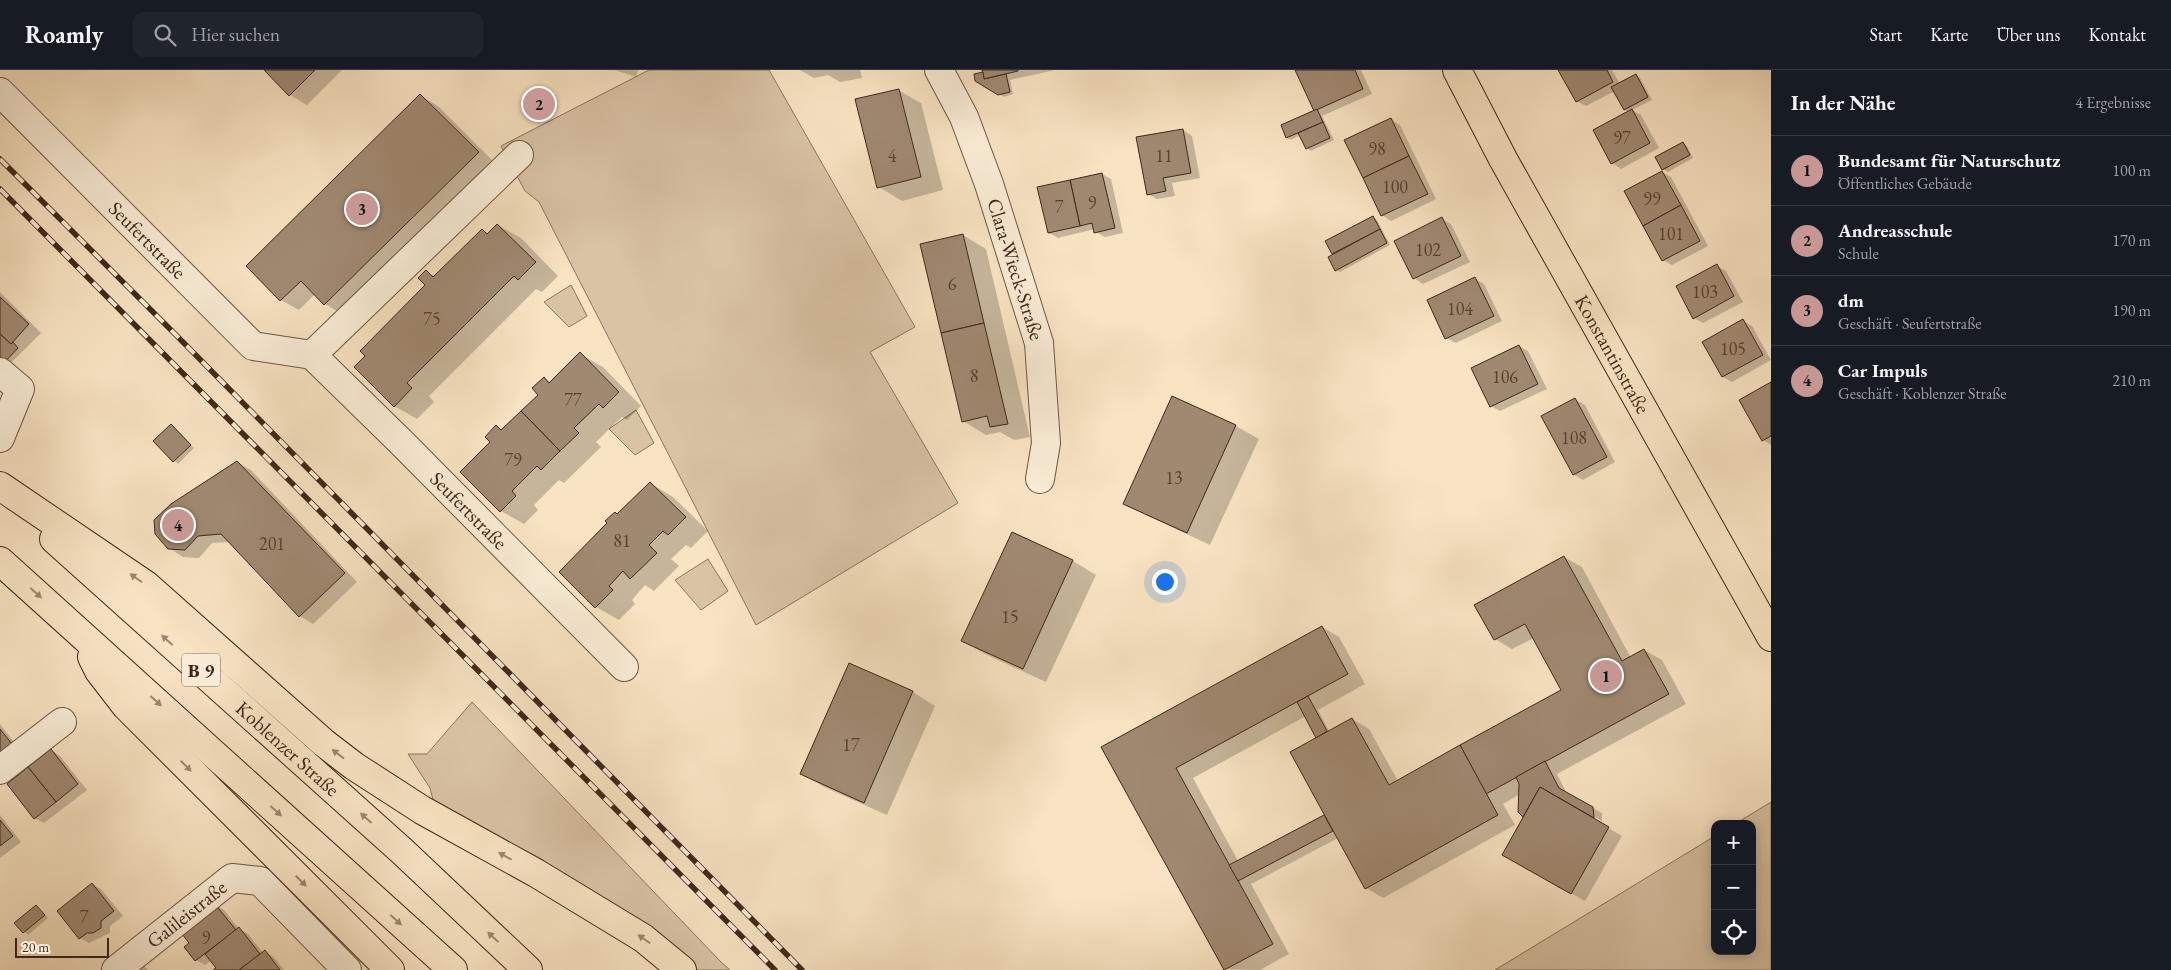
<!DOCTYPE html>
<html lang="de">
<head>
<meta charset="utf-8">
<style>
  :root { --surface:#171b24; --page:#20242c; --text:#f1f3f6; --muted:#9ea1a6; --line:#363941; --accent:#c59692 }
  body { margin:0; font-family:"EB Garamond",serif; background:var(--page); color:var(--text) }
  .controls { position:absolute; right:15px; bottom:15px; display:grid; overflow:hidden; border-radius:10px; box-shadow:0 2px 12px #0003 }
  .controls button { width:45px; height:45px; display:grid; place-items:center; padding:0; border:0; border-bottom:1px solid var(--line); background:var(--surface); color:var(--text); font:25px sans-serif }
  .scale { position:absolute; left:15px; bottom:12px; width:94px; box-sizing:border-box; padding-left:5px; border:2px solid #402719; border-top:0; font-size:14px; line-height:18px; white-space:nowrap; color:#402719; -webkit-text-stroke:4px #faedd7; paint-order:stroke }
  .you { position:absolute; left:1164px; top:511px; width:18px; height:18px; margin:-12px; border:4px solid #fff; border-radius:50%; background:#1a73e8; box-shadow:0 0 0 8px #1a73e833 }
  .badge { display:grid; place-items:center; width:32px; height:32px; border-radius:50%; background:var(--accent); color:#111; font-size:16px; font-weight:700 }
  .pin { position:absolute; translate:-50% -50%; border:2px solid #fff; box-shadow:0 1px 5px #0006 }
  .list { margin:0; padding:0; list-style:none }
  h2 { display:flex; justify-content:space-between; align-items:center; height:65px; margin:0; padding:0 20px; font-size:21px }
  h2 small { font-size:16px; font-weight:400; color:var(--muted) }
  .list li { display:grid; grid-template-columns:32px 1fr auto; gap:15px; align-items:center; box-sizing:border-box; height:70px; padding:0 20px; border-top:1px solid var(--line) }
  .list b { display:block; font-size:19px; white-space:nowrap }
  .list p { margin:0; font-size:16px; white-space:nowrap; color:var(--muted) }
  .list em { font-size:16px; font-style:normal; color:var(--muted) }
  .icon { flex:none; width:28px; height:28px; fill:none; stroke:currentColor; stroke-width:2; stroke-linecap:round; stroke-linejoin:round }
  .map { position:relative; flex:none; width:1771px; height:900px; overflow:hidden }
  header { display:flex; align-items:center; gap:30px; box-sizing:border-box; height:70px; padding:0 25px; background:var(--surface); border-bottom:1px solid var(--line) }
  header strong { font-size:24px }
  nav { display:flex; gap:28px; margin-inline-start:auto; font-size:18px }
  .search { width:350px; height:45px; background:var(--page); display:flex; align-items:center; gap:12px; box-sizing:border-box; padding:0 18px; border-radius:10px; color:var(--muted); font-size:19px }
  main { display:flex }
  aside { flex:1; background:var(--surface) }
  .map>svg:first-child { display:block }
  .green { fill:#d9c3a5; stroke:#8c755f }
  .shadow { fill:#0003; fill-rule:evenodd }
  .building { fill:#a08971; stroke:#402719 }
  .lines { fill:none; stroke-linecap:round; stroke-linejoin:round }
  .minor-casing { stroke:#6e5643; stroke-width:30 }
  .major-casing { stroke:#402719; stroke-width:30 }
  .minor { stroke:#faedd7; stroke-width:28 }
  .major { stroke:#f8e3c2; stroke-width:28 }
  .rail-casing { stroke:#402719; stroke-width:5.5 }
  .rail { stroke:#faedd7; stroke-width:4; stroke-dasharray:11; stroke-linecap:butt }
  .oneway { fill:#9c856e }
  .labels { text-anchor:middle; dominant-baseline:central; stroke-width:5; stroke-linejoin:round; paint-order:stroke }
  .number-label { font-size:18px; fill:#58402f }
  .shield { fill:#faedd7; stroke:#786252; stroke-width:1 }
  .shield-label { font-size:19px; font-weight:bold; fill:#402719 }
  .street-label { font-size:20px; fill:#402719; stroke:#faedd7 }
</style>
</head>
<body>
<header>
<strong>Roamly</strong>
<div class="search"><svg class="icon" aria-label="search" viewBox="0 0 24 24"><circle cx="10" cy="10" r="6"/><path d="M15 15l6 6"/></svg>Hier suchen</div>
<nav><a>Start</a><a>Karte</a><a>Über uns</a><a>Kontakt</a></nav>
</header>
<main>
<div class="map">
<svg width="1771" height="900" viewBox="0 0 1771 900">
  <rect width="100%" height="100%" fill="#f8e3c2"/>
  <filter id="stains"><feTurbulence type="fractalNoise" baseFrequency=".004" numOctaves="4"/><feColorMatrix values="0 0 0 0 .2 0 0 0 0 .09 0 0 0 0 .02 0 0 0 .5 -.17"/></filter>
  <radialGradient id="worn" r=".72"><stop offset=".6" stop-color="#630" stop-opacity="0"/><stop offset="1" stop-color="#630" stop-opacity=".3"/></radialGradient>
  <!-- green -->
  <g class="green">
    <polygon points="649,0 769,0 915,257 870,282 958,433 756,555 539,132 525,121 501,76"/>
    <polygon points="571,215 587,246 569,257 544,232"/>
    <polygon points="636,340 654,373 635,385 609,359"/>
    <polygon points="708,489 728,521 701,540 675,510"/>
    <polygon points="472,632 721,892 730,900 696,900 656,860 434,734 430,718 408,684 427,684"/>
    <polygon points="1771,732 1771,900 1495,900 1715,766 1715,881 1752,881 1752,754 1735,754"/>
  </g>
  <!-- shadow -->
  <g class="shadow">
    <polygon points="265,0 342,0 307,35 290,25"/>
    <polygon points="615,0 638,0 636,7"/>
    <polygon points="800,0 860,0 862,8 840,12 828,5 814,8"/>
    <polygon points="983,0 1055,0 1010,10 1013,24 1004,27 976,10 984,3"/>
    <polygon points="1297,0 1361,0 1372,24 1322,46 1334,70 1311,81 1307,78 1301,65 1291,70 1287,68 1282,56 1315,41"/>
    <polygon points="1560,0 1612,0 1620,14 1636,5 1640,8 1652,30 1632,40 1641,45 1659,78 1621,99 1612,93 1594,61 1629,42 1625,39 1615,21 1586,36 1577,31"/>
    <polygon points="898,20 921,33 943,120 902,131 879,117"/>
    <polygon points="421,26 438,36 495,93 342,244 325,234 315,224 299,240 281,230 248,196"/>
    <polygon points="1391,50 1400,55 1436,129 1391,151 1382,145 1346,71"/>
    <polygon points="1183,60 1192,66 1200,108 1172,113 1175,126 1157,129 1148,124"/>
    <polygon points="1683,73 1687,76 1693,88 1668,102 1663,99"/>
    <polygon points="1662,102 1671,107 1708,176 1672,195 1663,190"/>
    <polygon points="1102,104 1111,109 1123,163 1105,167 1096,162 1095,159 1058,168 1049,163"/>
    <polygon points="1373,147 1377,150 1390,175 1340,202 1336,200 1334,185 1327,172"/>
    <polygon points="1442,149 1451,154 1470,192 1423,214 1414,208"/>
    <polygon points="498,155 521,168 558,206 542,222 536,219 429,326 434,332 417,349 394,336 427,215 426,202 435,207 482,160 489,164"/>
    <polygon points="963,165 986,179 1030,367 1014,370 1000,362 986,365 963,351"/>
    <polygon points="1717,196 1726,201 1743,232 1703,253 1694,248"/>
    <polygon points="1475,209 1484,214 1502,251 1456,273 1446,268"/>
    <polygon points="0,222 41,263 0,304"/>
    <polygon points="1743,251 1752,256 1771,290 1732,312 1723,307 1704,272"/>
    <polygon points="1519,276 1528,281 1547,319 1500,341 1491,336"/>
    <polygon points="580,284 603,297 641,336 627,350 622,347 596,372 601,377 564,413 559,410 534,435 538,440 524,454 501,441 492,372 496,357 503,361 540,325 544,308 551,313"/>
    <polygon points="1771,314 1771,375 1763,370"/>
    <polygon points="1173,327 1236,356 1259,369 1210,475 1148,446 1125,433"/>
    <polygon points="1575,330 1585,335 1615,392 1583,410 1573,404"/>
    <polygon points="171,355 194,378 178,394 155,371"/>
    <polygon points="237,392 251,400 357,512 313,554 300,546 230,472 212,473 199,488 183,487 169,478"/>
    <polygon points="650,413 673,427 708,461 691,478 686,475 671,489 679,496 654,521 645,515 632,530 635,534 619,550 596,537 561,502"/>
    <polygon points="1012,463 1073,491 1096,505 1046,612 985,584 963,571"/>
    <path d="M1564,487L1582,497L1631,588L1644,580L1662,590L1686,634L1557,704L1567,724L1602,743V751L1560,728L1559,730L1622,766L1585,831L1503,785L1525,746L1520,742V724L1503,734L1515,755L1383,828L1366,818L1338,768L1251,814L1289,884L1260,900L1225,899L1103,677L1322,557L1339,567L1365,614L1318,640L1329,661L1352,649L1369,659L1398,711L1563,621L1534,568L1512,579L1495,569ZM1306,646L1318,668L1326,746L1238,791L1193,708Z"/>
    <polygon points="850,595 913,622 935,636 887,745 824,717 801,703"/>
    <polygon points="0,654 20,680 0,695"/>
    <polygon points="51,680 60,686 87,720 44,753 35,748"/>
    <polygon points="0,745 21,772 0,788"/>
    <polygon points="92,814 101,819 123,846 110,856 110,863 89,873 80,868"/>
    <polygon points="215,834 224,840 239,859 248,864 263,883 265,882 274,887 284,900 215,900 218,898 212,890 205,895 196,890 191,874"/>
    <polygon points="36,836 48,848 28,865 16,853"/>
    <polygon points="141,893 148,900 131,900"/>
  </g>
  <!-- building -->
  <g class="building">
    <polygon points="264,0 315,0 289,26"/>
    <polygon points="982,0 1018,0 1018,1 984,9"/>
    <polygon points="1295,0 1355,0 1363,19 1314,41"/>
    <polygon points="1558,0 1607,0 1613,12 1576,32"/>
    <polygon points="983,2 984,9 1006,4 1010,22 998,25 975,11 974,4"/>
    <polygon points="1636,4 1648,27 1624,40 1611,17"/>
    <polygon points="899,19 921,107 877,118 855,29"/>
    <polygon points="420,24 479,82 324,235 301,211 280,231 246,196"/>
    <polygon points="1317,39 1323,52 1286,68 1281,55"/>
    <polygon points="1632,39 1650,73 1611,94 1593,60"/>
    <polygon points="1391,48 1409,86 1363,108 1344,70"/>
    <polygon points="1323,52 1330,68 1306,79 1298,63"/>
    <polygon points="1183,59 1191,103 1163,108 1166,121 1147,125 1136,67"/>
    <polygon points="1683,72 1690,85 1662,100 1655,87"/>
    <polygon points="1409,86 1428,124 1381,146 1363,108"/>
    <polygon points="1662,101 1681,135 1643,156 1624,121"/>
    <polygon points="1102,103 1115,158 1094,163 1092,153 1080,156 1070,110"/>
    <polygon points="1070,110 1080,156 1048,163 1037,117"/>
    <polygon points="1681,135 1700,171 1662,191 1643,156"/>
    <polygon points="1373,146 1380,159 1332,184 1325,171"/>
    <polygon points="1442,147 1461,186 1413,209 1394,171"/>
    <polygon points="497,154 536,192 518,210 514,206 407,313 412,318 394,337 354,297 365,286 360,281 425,215 418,208 426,200 433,207 482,159 487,164"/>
    <polygon points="1380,159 1387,173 1335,201 1328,187"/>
    <polygon points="963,164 984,253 941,263 920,174"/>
    <polygon points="1717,194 1734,226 1693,249 1676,216"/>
    <polygon points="1475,207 1494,246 1445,269 1427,230"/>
    <polygon points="0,227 29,254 11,274 0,264"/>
    <polygon points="1743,249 1763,285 1722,307 1702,272"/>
    <polygon points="984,253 1008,354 990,357 987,346 962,352 941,263"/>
    <polygon points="0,264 11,274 13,272 18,278 0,297"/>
    <polygon points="1519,275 1538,314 1490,337 1471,298"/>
    <polygon points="580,282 619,322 603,338 599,334 574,358 579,363 560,381 521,341 538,325 532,318 544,307 549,313"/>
    <polygon points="1771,312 1771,366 1762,371 1739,330"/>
    <polygon points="1172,326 1236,355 1187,463 1123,434"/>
    <polygon points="1575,328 1607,387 1573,405 1541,346"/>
    <polygon points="521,341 560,381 541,400 537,396 512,421 516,426 500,442 460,402 490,372 485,367 496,355 501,360"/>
    <polygon points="171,354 191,375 173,392 153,371"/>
    <polygon points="237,391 345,503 299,547 221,464 198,466 185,480 168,479 155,464 154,450 171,434"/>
    <polygon points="650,412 686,447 668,465 663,461 649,475 657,483 630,509 623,501 609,516 613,520 595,538 559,502 607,453 605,451 615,442 617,444"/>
    <polygon points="1012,462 1073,490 1023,599 961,571"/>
    <polygon points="1564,486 1622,591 1644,579 1669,624 1486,724 1460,675 1561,620 1525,554 1494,570 1474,535"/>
    <polygon points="1322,556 1348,604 1176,698 1273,874 1224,900 1101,677"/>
    <polygon points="849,593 913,621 864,733 800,704"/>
    <polygon points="1308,626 1327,661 1316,668 1297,632"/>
    <polygon points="1352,648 1389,715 1460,675 1498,745 1365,819 1290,682"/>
    <polygon points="0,659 12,674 0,684"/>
    <polygon points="51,679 78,714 56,732 28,697"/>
    <polygon points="1545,691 1559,718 1593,737 1594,748 1540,717 1523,747 1518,742 1519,714 1516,707"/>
    <polygon points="28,697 56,732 34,749 7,714"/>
    <polygon points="1540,717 1609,757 1571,824 1502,785"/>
    <polygon points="1324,745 1333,761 1238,811 1229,795"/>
    <polygon points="0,750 13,766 0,776"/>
    <polygon points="92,813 114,841 101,851 101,858 93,863 87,863 79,869 57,841"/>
    <polygon points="214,833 236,860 195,891 184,877 189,873 179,860"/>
    <polygon points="36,835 45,845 23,863 14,853"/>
    <polygon points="239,857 260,884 239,900 213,900 216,898 205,884"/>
    <polygon points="265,880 280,900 239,900 260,884"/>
  </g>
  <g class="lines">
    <defs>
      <g id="minor">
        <path id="s1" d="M939,0L964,47L989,114L1039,273L1046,373L1040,409"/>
        <path id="s2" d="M0,22L253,276L312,285L402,373L624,597"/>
        <polyline points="312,285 519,85"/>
        <polyline points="0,302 20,319 0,368"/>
        <polyline points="0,700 62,652"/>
        <path id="s3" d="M116,900L232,808L260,811L347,900"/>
      </g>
      <g id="major">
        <path id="s4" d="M1457,0L1503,89L1771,567"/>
        <polyline points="0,416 146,515 324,673 354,696 422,740 536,803 643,868 682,900"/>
        <path id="s5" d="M54,469L402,781L528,900"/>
        <polyline points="0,491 453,900"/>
        <polyline points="92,587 99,601 126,636 390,900"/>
      </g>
    </defs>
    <!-- minor casing -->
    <use href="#minor" class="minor-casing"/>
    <!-- major casing -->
    <use href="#major" class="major-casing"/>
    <!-- minor -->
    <use href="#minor" class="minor"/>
    <!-- major -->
    <use href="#major" class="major"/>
    <defs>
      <g id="rail">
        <polyline points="0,89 176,265 802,900"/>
        <polyline points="0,119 775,900"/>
      </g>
    </defs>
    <!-- rail casing -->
    <use href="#rail" class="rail-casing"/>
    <!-- rail -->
    <use href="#rail" class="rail"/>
  </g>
  <!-- one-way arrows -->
  <defs><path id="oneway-solid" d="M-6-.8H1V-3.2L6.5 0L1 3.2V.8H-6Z" transform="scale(1.25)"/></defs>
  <g class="oneway">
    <use href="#oneway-solid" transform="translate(136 508) rotate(-145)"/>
    <use href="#oneway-solid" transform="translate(36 523) rotate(42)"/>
    <use href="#oneway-solid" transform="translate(167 570) rotate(-138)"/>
    <use href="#oneway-solid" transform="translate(156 631) rotate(42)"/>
    <use href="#oneway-solid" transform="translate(338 684) rotate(-143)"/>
    <use href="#oneway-solid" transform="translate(186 696) rotate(45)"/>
    <use href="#oneway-solid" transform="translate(276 741) rotate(42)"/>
    <use href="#oneway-solid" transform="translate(366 748) rotate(-138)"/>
    <use href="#oneway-solid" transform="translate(505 786) rotate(-151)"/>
    <use href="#oneway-solid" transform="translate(301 811) rotate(45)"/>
    <use href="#oneway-solid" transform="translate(396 850) rotate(42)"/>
    <use href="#oneway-solid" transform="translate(493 867) rotate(-137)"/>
    <use href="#oneway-solid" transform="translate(644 869) rotate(-145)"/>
  </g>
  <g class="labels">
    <!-- number labels -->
    <g class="number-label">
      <text x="1622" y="67">97</text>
      <text x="1377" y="78">98</text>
      <text x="892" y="85">4</text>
      <text x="1164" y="85">11</text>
      <text x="1395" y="116">100</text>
      <text x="1652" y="128">99</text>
      <text x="1092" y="132">9</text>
      <text x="1059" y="136">7</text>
      <text x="1671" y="163">101</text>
      <text x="1428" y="179">102</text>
      <text x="952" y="213">6</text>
      <text x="1705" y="221">103</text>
      <text x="1460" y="238">104</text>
      <text x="432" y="248">75</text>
      <text x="1733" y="278">105</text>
      <text x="974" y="305">8</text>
      <text x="1505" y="306">106</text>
      <text x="573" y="329">77</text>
      <text x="1574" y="367">108</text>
      <text x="513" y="389">79</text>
      <text x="1174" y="407">13</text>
      <text x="622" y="470">81</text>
      <text x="272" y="473">201</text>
      <text x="1010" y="546">15</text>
      <text x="851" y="674">17</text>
      <text x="84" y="846">7</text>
      <text x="206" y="867">9</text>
    </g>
    <!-- shield labels -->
    <rect class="shield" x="182" y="583.5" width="38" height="33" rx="4"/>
    <g class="shield-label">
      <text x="201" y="600">B 9</text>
    </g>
    <!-- street labels -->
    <g class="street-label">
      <text stroke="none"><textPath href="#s2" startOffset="209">Seufertstraße</textPath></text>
      <text stroke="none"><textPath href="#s1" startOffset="214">Clara-Wieck-Straße</textPath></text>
      <text stroke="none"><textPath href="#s4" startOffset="324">Konstantinstraße</textPath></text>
      <text stroke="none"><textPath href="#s2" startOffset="639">Seufertstraße</textPath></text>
      <text stroke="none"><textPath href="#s5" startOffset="314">Koblenzer Straße</textPath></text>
      <text stroke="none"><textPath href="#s3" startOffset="90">Galileistraße</textPath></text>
    </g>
  </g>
  <rect width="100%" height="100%" filter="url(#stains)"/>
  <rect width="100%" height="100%" fill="url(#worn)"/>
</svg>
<div class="controls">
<button>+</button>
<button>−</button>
<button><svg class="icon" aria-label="locate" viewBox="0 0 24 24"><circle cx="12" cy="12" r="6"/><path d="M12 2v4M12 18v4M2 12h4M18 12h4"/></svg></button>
</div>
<div class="scale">20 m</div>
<div class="you"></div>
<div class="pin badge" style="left:1606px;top:606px">1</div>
<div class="pin badge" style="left:539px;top:34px">2</div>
<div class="pin badge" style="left:362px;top:139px">3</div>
<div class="pin badge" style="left:178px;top:455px">4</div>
</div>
<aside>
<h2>In der Nähe<small>4 Ergebnisse</small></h2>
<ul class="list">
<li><span class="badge">1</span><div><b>Bundesamt für Naturschutz</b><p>Öffentliches Gebäude</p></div><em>100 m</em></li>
<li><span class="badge">2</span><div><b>Andreasschule</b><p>Schule</p></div><em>170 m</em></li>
<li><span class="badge">3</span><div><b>dm</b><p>Geschäft · Seufertstraße</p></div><em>190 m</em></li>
<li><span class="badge">4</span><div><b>Car Impuls</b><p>Geschäft · Koblenzer Straße</p></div><em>210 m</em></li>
</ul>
</aside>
</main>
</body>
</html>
